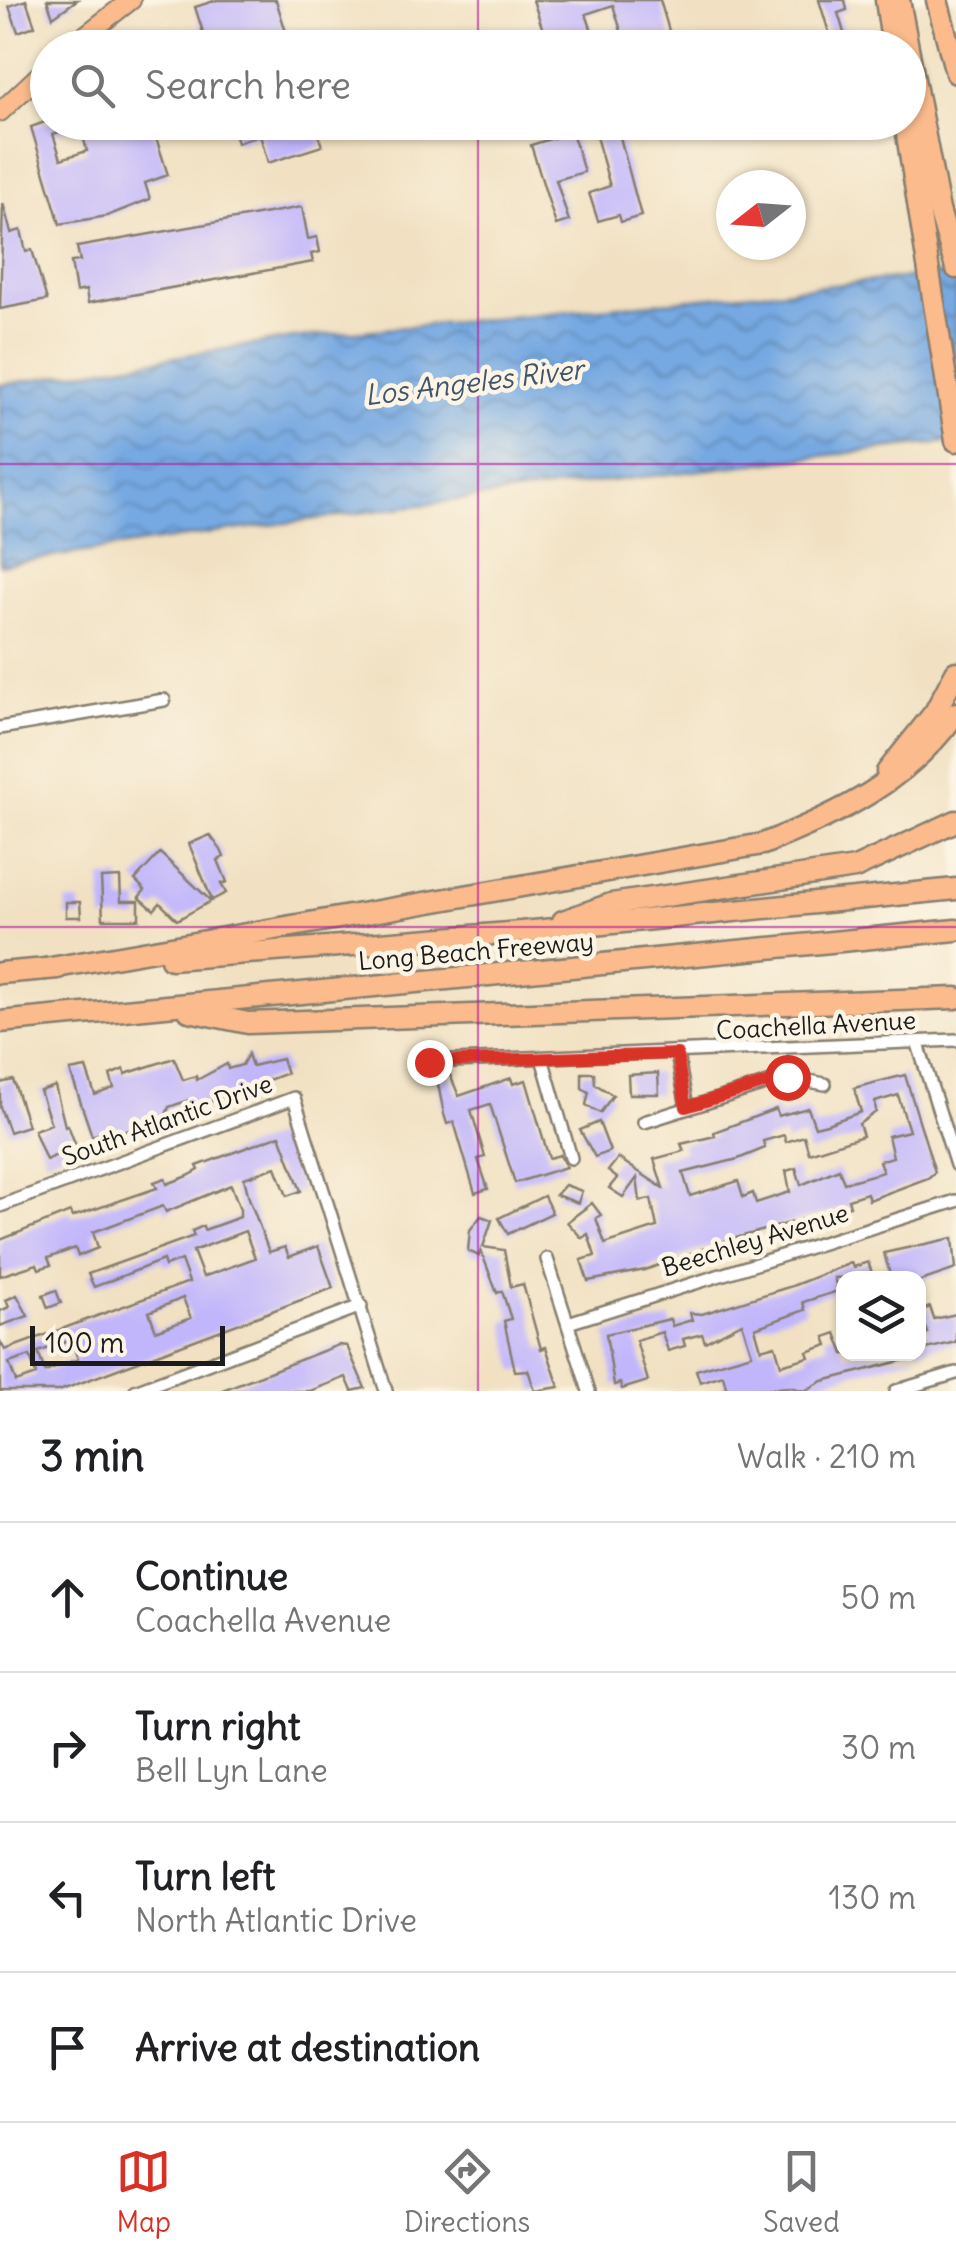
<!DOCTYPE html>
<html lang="en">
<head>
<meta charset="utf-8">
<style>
  :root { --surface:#fff; --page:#f6f6f6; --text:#202124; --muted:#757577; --line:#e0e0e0; --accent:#d93025 }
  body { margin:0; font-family:Delius,sans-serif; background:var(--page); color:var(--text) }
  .controls { position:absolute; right:30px; bottom:30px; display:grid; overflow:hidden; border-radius:20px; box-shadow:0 2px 8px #0004 }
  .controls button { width:90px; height:90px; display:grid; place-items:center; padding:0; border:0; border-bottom:2px solid var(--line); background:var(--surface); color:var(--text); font:50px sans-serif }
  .compass { position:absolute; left:716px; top:170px; width:90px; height:90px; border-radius:50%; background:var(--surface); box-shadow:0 2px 8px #0004; rotate:253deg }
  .scale { position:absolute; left:30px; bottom:25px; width:195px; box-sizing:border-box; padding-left:10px; border:5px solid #1c1c1c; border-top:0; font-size:28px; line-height:35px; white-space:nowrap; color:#1c1c1c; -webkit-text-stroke:8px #fcf5e5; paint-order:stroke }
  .stop { position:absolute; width:30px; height:30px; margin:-22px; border:8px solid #d93025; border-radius:50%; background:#fff }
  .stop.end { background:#d93025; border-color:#fff; box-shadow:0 2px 10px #0008 }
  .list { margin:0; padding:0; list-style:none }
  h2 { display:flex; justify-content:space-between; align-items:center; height:130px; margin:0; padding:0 40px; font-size:42px }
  h2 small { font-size:32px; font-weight:400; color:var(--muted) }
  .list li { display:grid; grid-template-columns:65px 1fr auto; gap:30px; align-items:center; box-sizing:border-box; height:150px; padding:0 40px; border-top:2px solid var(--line) }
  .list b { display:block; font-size:38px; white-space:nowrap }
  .list p { margin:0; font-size:32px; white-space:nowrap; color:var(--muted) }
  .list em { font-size:32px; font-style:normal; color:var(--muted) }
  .icon { flex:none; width:55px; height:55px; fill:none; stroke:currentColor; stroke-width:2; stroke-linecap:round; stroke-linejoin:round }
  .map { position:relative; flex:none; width:956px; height:1391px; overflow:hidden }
  .search { position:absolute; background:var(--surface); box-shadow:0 2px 8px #0004; left:30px; right:30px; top:30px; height:110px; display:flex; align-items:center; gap:25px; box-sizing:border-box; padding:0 35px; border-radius:55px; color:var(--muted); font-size:38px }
  .sheet { height:730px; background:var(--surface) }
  nav { display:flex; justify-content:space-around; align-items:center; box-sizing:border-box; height:140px; border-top:2px solid var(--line); background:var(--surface); font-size:28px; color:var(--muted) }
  nav a { display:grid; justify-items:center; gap:5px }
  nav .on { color:var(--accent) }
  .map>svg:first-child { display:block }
  .water { fill:url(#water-waves); stroke:#49627f; stroke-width:2.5 }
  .building { fill:#c1b6fb; fill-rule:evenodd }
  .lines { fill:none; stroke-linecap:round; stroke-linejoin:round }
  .minor-casing { stroke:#867e6f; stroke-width:16 }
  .primary-casing { stroke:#867e6f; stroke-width:22 }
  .motorway-casing { stroke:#867e6f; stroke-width:25 }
  .minor { stroke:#fff; stroke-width:11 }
  .primary { stroke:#fbbb8d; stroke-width:18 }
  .motorway { stroke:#fbbb8d; stroke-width:20 }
  .route { stroke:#d93025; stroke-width:12 }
  .grid { fill:none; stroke:#b5179e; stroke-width:2.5; stroke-opacity:0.55 }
  .labels { text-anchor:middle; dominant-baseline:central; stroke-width:9; stroke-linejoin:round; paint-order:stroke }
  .street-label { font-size:25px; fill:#1c1c1c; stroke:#fcf5e5 }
  .water-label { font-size:28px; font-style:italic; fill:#40546b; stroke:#fcf5e5 }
</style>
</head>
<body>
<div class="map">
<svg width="956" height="1391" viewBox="0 0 956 1391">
  <defs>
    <pattern id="water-waves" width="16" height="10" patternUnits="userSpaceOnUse" patternTransform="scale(2.5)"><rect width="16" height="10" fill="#76a9e2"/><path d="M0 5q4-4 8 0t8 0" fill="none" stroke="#6089b6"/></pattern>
  </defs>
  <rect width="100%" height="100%" fill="#fcf5e5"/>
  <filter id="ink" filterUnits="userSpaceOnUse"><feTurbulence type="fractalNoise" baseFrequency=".01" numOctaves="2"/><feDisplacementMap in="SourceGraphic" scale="20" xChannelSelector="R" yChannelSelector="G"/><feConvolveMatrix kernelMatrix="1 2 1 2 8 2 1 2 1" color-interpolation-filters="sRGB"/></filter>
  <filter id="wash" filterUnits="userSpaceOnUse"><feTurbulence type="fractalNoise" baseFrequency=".0048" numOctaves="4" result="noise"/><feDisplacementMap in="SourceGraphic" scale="40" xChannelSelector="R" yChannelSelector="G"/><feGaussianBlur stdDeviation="2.25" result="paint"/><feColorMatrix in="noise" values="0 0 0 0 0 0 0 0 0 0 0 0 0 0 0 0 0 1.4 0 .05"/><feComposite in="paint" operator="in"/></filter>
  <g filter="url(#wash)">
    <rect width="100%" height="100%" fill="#f1e1c2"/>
    <!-- water -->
    <path class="water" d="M956,273V441C636,476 318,515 0,565V385L294,338Z"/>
    <g id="blocks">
      <!-- building -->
      <g class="building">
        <polygon points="26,0 35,26 18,32 9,6"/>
        <polygon points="47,0 77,0 53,17"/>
        <polygon points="217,0 276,0 291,48 208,48 195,7"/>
        <path d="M533,0H660L672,41L658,48L629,47L628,43L612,48H526L546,39ZM613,5L621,31L595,40L586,14Z"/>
        <polygon points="819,0 845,0 847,10 838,13 845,36 831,39"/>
        <path d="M45,122H151L168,175L145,183L150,199L107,216L60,224L31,127ZM80,125L87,151L61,159L53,134Z"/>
        <polygon points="231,122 314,122 322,146 268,163 260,135 237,143"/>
        <polygon points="592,122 616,122 641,216 621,222 619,215 598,221 589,193 610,186"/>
        <polygon points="572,132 584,172 556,180 569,221 556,225 531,145"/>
        <polygon points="3,203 11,233 21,230 26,252 32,250 47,300 0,309"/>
        <polygon points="302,207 308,239 317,237 320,252 311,254 313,262 88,303 86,290 76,292 71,262 80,261 77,247"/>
        <polygon points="210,835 221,850 224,857 218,860 227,882 221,884 226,893 212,900 189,844"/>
        <polygon points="160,853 211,901 177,920 160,903 154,910 139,897 145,890 135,880"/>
        <polygon points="120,877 121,901 139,901 139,919 103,919 101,878"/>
        <polygon points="66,902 80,902 81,917 66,917"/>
        <polygon points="248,1054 252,1066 282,1059 287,1073 213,1101 191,1107 189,1100 169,1107 166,1115 111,1136 109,1130 92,1136 70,1071 86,1068 95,1095 114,1088 110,1075 124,1069 125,1074 174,1058 183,1080 196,1076 197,1080 227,1064 228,1069 242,1065"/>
        <polygon points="582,1073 594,1073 595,1084 613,1095 600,1113 586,1105 589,1092 582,1088"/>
        <polygon points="658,1073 659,1094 629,1094 628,1075"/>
        <polygon points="450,1075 459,1096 511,1078 513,1084 526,1080 549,1158 560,1155 566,1167 515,1183 490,1104 471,1110 485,1157 478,1159 488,1189 475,1193 454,1122 447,1124 444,1114 437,1079"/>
        <path d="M905,1075L935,1172L928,1178L869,1200L867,1193L848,1199L850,1206L725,1241L645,1270L588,1281L581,1260L595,1256L588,1234L582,1238L567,1222L592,1203L601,1215L596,1218L605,1244L657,1227L651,1199L640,1201L637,1178L623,1197L609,1188L617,1178L608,1171L618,1158L663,1188L654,1159L684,1151L681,1144L715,1136L714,1132L776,1109L778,1116L808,1108L815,1127L827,1124L861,1112L854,1088ZM898,1095L909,1131L888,1136L893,1157L879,1161L883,1172L844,1183L839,1169L801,1185L796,1168L786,1171L790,1192L756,1203L753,1193L743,1197L738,1181L690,1196L683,1173L738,1159L765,1148L763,1141L784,1135L786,1142L804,1136L809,1153L863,1136L859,1124L876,1112L875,1102Z"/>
        <polygon points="13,1080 28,1126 9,1132 0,1107 0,1083"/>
        <polygon points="55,1086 65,1126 68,1125 76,1146 46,1160 34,1130 51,1124 40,1091"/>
        <polygon points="599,1122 610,1151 595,1157 580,1130"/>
        <path d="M280,1135L301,1191L287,1196L276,1167L244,1178L249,1198L269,1252L285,1247L289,1257L318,1246L333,1288L59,1391H0V1341L5,1350L189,1282L181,1260L165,1266L163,1260L94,1287L88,1274L194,1236L192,1231L203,1226L204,1230L240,1217V1209L231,1185L166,1212L163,1206L93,1232L98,1248L78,1256L75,1248L48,1258L51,1265L39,1269L37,1264L0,1276V1240L70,1212L72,1217L157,1188L154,1182L165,1178L167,1184L188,1176L199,1170L197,1166ZM245,1231L255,1258L203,1277L193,1251ZM183,1298L191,1318L156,1331L149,1312ZM71,1340L78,1359L45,1372L38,1352ZM30,1356L36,1375L16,1382L9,1363Z"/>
        <polygon points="565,1185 582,1191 578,1203 556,1195"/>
        <polygon points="544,1196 552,1213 508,1234 499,1218"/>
        <polygon points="481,1216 492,1220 483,1247 504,1250 511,1287 523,1284 541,1349 546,1347 559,1387 535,1391 528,1370 515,1371 504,1321 511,1319 502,1291 497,1293 481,1251 479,1256 468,1251 470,1230"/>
        <polygon points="953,1238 956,1269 918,1282 891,1278 884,1253"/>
        <polygon points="868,1262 873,1276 834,1278 838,1291 803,1302 805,1310 755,1328 761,1349 775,1345 781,1365 809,1357 807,1352 828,1345 825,1337 836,1333 844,1354 920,1356 823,1381 804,1391 791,1387 727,1391 723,1375 700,1382 696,1370 752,1354 742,1323 705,1342 702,1334 683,1339 685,1346 668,1351 662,1332 636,1340 648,1381 622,1389 620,1383 614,1385 606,1334 670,1319 672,1326 692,1320 690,1313 702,1314 792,1286 851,1263 854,1267"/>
        <polygon points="56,1290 61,1303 48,1308 43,1295"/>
        <polygon points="17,1295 28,1316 0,1326 0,1311 9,1307 6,1300"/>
        <polygon points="930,1307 934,1319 956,1314 956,1342 918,1351 918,1336 928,1333 920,1311"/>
        <polygon points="338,1345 347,1346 365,1388 352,1391 346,1377 310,1391 220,1391"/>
      </g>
    </g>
  </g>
  <g filter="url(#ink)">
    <use href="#blocks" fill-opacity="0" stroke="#867e6f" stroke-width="2.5"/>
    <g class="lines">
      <defs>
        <g id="minor">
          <polyline points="0,728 164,700"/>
          <polyline points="918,1044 956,1165"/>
          <polyline points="677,1054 687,1107"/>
          <polyline points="542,1058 571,1158"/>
          <polyline points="429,1062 956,1040"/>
          <polyline points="644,1122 787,1077 825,1084"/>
          <polyline points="0,1206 294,1098 386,1391"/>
          <polyline points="547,1259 589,1391"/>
          <polyline points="568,1323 956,1201"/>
          <polyline points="135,1391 361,1306"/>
          <polyline points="896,1391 956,1373"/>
        </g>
        <g id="primary">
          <polyline points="69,48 131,0"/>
          <polyline points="0,112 48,67"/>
        </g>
        <g id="motorway">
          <polyline points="886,0 893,48"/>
          <polyline points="899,0 939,210 956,268"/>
          <polyline points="937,0 956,73"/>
          <polyline points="905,122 956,441"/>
          <polyline points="887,772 935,712 956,672"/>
          <polyline points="563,921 611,904 855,868 956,821"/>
          <polyline points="171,959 533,931 956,889"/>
          <path d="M45,969L763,844C839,814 907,782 956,713"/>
          <polyline points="0,973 58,968"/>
          <polyline points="189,1011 248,1023 956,998"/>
          <polyline points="0,1022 956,930"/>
        </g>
      </defs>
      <!-- minor casing -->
      <use href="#minor" class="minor-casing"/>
      <!-- primary casing -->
      <use href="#primary" class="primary-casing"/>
      <!-- motorway casing -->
      <use href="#motorway" class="motorway-casing"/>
      <!-- minor -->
      <use href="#minor" class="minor"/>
      <!-- primary -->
      <use href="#primary" class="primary"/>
      <!-- motorway -->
      <use href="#motorway" class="motorway"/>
    </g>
  </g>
  <g class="lines" filter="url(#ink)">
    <!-- route -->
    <polyline class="route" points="429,1062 677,1054 686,1107 787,1077"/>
  </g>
  <!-- grid -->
  <path class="grid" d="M478,0V48M478,122V1391M0,464H956M0,927H956"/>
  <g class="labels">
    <!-- street labels -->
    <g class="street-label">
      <text transform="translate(476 951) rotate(-5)">Long Beach Freeway</text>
      <text transform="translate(816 1025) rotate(-3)">Coachella Avenue</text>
      <text transform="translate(167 1120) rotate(-20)">South Atlantic Drive</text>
      <text transform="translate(755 1240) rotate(-17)">Beechley Avenue</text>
    </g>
    <!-- water labels -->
    <g class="water-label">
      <text transform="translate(474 382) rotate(-7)">Los Angeles River</text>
    </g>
  </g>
</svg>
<div class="controls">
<button><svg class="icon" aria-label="layers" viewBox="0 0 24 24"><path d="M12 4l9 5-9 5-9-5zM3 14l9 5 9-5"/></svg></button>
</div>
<svg class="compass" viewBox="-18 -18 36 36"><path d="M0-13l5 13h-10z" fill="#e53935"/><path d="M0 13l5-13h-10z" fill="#757577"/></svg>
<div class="scale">100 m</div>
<div class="stop" style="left:787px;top:1077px"></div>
<div class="stop end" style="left:429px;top:1062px"></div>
<div class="search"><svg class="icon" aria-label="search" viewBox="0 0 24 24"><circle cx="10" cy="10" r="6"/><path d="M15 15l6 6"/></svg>Search here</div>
</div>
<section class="sheet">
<h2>3 min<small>Walk · 210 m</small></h2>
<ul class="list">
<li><svg class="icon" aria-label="ahead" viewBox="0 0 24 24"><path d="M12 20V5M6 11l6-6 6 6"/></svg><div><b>Continue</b><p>Coachella Avenue</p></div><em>50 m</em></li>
<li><svg class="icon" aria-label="right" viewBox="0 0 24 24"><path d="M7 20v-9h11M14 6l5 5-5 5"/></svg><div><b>Turn right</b><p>Bell Lyn Lane</p></div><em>30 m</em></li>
<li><svg class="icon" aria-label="left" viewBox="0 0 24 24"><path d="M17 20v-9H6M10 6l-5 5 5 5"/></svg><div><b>Turn left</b><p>North Atlantic Drive</p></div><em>130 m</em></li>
<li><svg class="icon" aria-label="arrive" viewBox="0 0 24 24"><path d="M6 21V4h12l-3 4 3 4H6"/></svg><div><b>Arrive at destination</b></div></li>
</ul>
</section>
<nav>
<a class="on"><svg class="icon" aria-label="map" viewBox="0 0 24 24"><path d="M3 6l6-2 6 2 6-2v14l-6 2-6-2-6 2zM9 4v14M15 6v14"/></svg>Map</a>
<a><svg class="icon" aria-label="directions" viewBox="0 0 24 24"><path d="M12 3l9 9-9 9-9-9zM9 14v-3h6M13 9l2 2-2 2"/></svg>Directions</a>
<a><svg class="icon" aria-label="saved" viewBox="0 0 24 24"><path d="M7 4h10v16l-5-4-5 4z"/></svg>Saved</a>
</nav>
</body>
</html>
